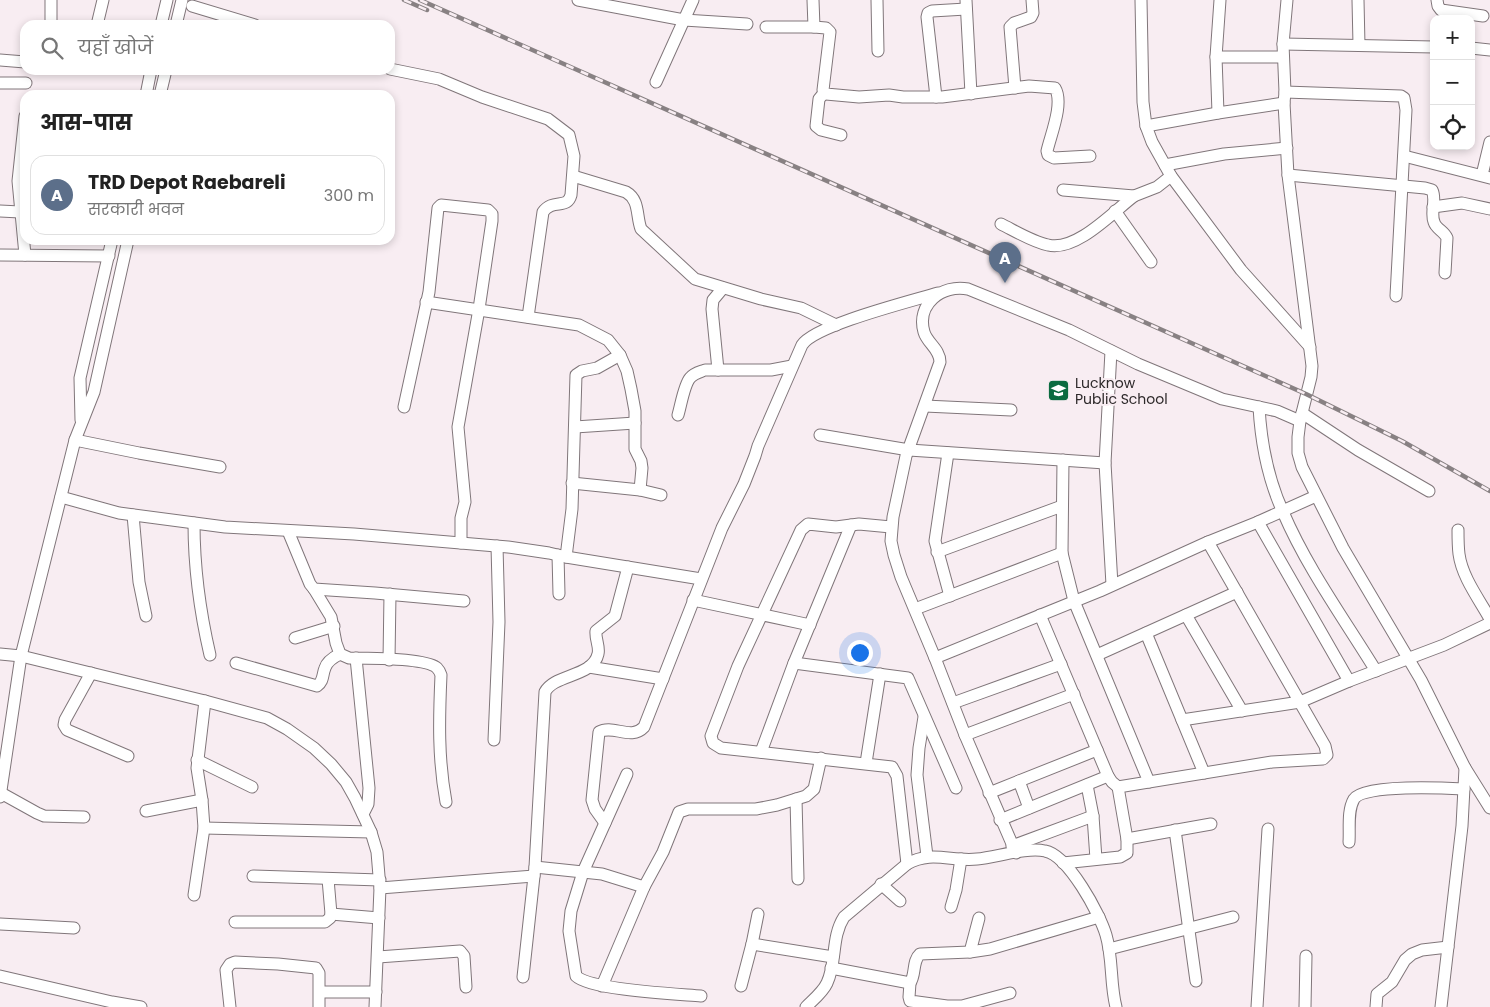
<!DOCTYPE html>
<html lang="hi">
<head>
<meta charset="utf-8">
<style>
  :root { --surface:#fff; --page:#f6f6f6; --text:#222; --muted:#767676; --line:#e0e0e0; --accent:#b45309 }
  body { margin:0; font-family:Poppins,"Noto Sans Devanagari",sans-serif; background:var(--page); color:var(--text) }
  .controls { position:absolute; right:15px; top:15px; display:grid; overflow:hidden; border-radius:10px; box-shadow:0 2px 8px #0003 }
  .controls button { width:45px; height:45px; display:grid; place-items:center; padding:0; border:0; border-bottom:1px solid var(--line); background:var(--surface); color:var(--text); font:25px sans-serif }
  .you { position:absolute; left:859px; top:652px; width:18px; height:18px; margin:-12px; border:4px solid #fff; border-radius:50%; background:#1a73e8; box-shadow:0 0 0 8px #1a73e833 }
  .badge { display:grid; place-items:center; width:32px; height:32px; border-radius:50%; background:var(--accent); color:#fff; font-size:16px; font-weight:700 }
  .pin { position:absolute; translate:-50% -41px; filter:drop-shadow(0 1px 2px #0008) }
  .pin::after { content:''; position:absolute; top:26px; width:18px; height:15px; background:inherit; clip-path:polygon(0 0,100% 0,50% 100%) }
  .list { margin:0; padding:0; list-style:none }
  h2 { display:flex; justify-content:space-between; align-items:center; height:65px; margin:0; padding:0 20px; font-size:21px }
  h2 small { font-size:16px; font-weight:400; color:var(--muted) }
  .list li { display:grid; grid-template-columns:32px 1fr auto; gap:15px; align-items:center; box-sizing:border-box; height:80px; margin:0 10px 10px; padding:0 10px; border:1px solid var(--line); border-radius:15px }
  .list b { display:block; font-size:19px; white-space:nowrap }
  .list p { margin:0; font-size:16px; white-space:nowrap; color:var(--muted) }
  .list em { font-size:16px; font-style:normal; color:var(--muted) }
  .icon { flex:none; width:28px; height:28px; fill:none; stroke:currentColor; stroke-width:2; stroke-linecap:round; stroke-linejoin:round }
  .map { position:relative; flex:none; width:1490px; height:1007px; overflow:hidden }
  .search { position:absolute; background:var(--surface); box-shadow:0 2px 8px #0003; left:20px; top:20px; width:375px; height:55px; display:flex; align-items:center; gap:12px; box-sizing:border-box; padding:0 18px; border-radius:15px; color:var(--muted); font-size:19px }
  .panel { position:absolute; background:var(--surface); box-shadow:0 2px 8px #0003; left:20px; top:90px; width:375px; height:155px; border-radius:15px }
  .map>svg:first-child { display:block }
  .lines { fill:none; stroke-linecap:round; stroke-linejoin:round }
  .minor-casing { stroke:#80767a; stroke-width:13 }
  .minor { stroke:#fff; stroke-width:11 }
  .rail-casing { stroke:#888183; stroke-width:4.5 }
  .rail { stroke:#f8edf2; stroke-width:2.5; stroke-dasharray:8; stroke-linecap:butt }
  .labels { text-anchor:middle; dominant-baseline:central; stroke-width:4; stroke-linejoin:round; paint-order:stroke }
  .poi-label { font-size:14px; fill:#2d292a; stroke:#f8edf2; text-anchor:start }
</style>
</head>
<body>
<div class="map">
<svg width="1490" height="1007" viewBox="0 0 1490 1007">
  <rect width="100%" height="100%" fill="#f8edf2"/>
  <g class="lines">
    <defs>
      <g id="minor">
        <polyline points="51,0 51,25"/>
        <polyline points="578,0 684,20 747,24"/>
        <path d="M813,0L814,27L826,28L830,32L823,90L826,94L859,97L889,95L903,97H942L1029,86L1055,88C1064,103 1051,134 1047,151L1048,155L1054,158L1090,156"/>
        <polyline points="877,0 878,51"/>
        <polyline points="966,0 971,94"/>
        <polyline points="1141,0 1143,102 1146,126 1152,142 1171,176 1241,270 1310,347"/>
        <polyline points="1287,0 1283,44 1285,92 1284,103 1288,175 1312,366 1311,377 1300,421 1298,437 1298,453 1302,467 1343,548 1421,680 1465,768 1462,826 1441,1007"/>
        <polyline points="1358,0 1359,45"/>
        <polyline points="1437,0 1438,6 1441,10 1483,16"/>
        <polyline points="192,6 255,25"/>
        <polyline points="97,25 103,0"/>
        <polyline points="161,25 167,0"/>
        <polyline points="176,25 182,0"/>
        <polyline points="766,27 814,27"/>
        <polyline points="1283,44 1434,47"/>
        <polyline points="1471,48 1490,50"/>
        <polyline points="1216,57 1283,57"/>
        <polyline points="0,60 25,62"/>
        <path d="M390,69L439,79L482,97L548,119L569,135L574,156L571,195C567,210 553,198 543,212L528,317"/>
        <polyline points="656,82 693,0"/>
        <polyline points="0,83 26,83"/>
        <polyline points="1015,88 1010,27 1014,23 1031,17 1033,13 1032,0"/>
        <polyline points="1285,92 1401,96 1404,98 1406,110 1396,296"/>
        <polyline points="824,93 819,99 816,126 821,130 841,135"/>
        <polyline points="146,95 151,70"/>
        <polyline points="160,95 166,70"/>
        <polyline points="936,97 927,17 928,13 932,11 966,9"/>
        <polyline points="1218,113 1216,57 1220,0"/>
        <polyline points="25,116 18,181 25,255"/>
        <polyline points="1146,126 1218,113 1284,103"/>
        <polyline points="1404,156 1490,178"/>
        <polyline points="1165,165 1224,154 1287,148"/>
        <path d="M1288,175L1425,188L1432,190C1437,200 1430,212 1434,222C1436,229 1444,231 1447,238L1445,273"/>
        <polyline points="1482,175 1490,142"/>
        <path d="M573,176L626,192C640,200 636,216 641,229L695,279L761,299L801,308L836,325"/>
        <polyline points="1063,190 1134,196 1157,187 1171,176"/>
        <polyline points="1433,207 1462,203 1490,209"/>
        <polyline points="0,211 20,212"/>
        <polyline points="1115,211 1151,262"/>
        <path d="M1001,224C1015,231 1033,242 1048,245C1076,252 1113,212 1134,196"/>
        <polyline points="0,255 109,256"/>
        <polyline points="426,302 579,325 608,340 620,355 627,371 631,389 635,411 635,449 641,461 642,468 640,490"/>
        <polyline points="1111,351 1105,463 1112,585"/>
        <polyline points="718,370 712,309 713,300 723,288"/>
        <polyline points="925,406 1011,410"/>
        <polyline points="404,407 429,292 438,208 441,205 488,210 492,214 492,221 479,309 458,427 465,502 461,518 461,543"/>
        <path d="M1259,407C1261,443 1268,479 1283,512C1307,568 1344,619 1376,671"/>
        <polyline points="1302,413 1358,450 1429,491"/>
        <path d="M678,415C681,405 684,385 690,378C694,373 700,372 705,370H771L792,366"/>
        <polyline points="81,420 80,378 112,240"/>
        <polyline points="575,427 635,423"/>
        <polyline points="820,435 909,450 1105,463"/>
        <polyline points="75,440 139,453 220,467"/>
        <polyline points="948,453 935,541 950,596"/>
        <polyline points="1063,460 1062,553 1074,601 1149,782"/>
        <polyline points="572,483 640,490 661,495"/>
        <polyline points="61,497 119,513 225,527 354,534 508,547 549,553 566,557 572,509 576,375 582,371 597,368 620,355"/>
        <polyline points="133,515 139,582 146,616"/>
        <polyline points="1258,522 1349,681"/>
        <path d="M194,523C194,568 200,612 210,655"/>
        <polyline points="891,527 859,524 836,527 808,524 801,530 738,666 711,736 713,743 721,748 892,767 897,776 907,864"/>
        <path d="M1458,530C1458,538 1458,546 1459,554C1462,577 1479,599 1490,619"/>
        <polyline points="288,531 310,584 314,589 375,593 464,601"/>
        <polyline points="937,552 1062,506"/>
        <polyline points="558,555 559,594"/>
        <polyline points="566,557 701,579"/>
        <path d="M314,589L331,617L336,643L340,654L349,658C365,658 427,658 437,668C439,670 440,672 441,675C439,719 438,759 446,802"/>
        <polyline points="693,600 810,625"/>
        <polyline points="915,609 1062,553"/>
        <polyline points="1040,615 1108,776 1112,782 1118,787 1272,762 1323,759 1327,755 1325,746 1208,542"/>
        <polyline points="1186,615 1242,711"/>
        <polyline points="1146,633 1204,773"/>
        <polyline points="295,638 334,626"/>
        <polyline points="0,654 21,656 205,701 267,718 287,729 314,748 331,764 346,782 355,798 371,832 377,852 380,888 375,1007"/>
        <polyline points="1097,655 1237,592"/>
        <polyline points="356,658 369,788 368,804 363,814"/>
        <polyline points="935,658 1100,591 1208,542 1258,522 1316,496"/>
        <polyline points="389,660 390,594"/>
        <path d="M236,663L317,686C324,681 322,675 325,668C327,661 334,657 340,654"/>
        <polyline points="794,663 908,678 956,788"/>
        <polyline points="589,667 663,679"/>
        <polyline points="91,673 65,720 64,725 67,730 128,756"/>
        <polyline points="953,703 1061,664"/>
        <polyline points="924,717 919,748 917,775 927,856"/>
        <polyline points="1182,720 1300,702 1349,681 1444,645 1490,623"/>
        <polyline points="965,735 1074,694"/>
        <polyline points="494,740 499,622 497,546"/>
        <polyline points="761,752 794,663 851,525"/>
        <polyline points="197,760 252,787"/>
        <polyline points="866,763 880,674"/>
        <polyline points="1465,768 1490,808"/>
        <path d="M627,774L583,872L571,911L569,931L576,976C590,990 678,994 701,996"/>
        <polyline points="1019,781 1029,808"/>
        <polyline points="1087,785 1093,816 1096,859"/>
        <polyline points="1,793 37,813 44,816 84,817"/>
        <polyline points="989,793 1097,750"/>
        <polyline points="0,797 21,656 75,440 94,392 128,240"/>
        <polyline points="796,799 798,879"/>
        <polyline points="146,811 202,800"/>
        <polyline points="1000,820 1108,776"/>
        <path d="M605,823L595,809L592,800L599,732C613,724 631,741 644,727L722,528L744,484L755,456L758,446L802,345C815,325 912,301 938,293"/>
        <polyline points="204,828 371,832"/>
        <polyline points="1175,830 1196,981"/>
        <polyline points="1127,839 1211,824"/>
        <path d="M1349,842C1350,829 1347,811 1354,799C1363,784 1445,788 1464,789"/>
        <polyline points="1012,846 1093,816"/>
        <path d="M1016,853L965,735L935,658L901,577L894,555L891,541L893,517L906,456L940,362C940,349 927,343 924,332C916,304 942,284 968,289L1069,330L1138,364L1222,399L1277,411L1300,421"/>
        <polyline points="1063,863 1120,857 1127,853 1127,839 1118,787"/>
        <polyline points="535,867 602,874 644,887"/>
        <polyline points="253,876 380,880"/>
        <polyline points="881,884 900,901"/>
        <polyline points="380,888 534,876"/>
        <polyline points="194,895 204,828 202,800 197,768 205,701"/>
        <polyline points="951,907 956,890 961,859"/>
        <polyline points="331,914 379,918"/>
        <polyline points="235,922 325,922 330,918 331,914 328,879"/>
        <polyline points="0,924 74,928"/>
        <polyline points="752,944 833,957"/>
        <polyline points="1109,949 1233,917"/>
        <polyline points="970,952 979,918"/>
        <polyline points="378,957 460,951 464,956 466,987"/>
        <path d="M831,968L910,983C916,975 912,961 920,954L970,952L990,949L1099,917"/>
        <polyline points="0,976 112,1002 141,1007"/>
        <path d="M523,977L535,867L545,692C554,674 593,677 598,654C600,647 595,639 596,631L615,616L628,567"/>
        <polyline points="910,983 909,997 910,1001 947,1006 962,1006 1010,993"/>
        <polyline points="602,986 644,887 663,852 679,812 688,809 756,809 777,805 806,796 814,789 821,758"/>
        <polyline points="741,986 752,944 758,914"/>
        <polyline points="320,992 376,992"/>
        <polyline points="230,1007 226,970 230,964 235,962 278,964 316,968 319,973 319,1007"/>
        <path d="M806,1007C813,1000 823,992 827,983C837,962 831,937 844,917L907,864C931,850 952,862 977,859C997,857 1027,847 1045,851C1068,855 1100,914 1106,935C1113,958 1110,984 1116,1007"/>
        <polyline points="1257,1007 1268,829"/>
        <polyline points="1305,1007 1306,956"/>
        <polyline points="1376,1007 1377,994 1392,982 1405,960 1412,954 1422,950 1448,947"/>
      </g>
    </defs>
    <!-- minor casing -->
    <use href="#minor" class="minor-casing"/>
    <!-- minor -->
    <use href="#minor" class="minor"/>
    <defs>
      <g id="rail">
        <polyline points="404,0 427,10"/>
        <polyline points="420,0 1306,394 1402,441 1490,491"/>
      </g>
    </defs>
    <!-- rail casing -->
    <use href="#rail" class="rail-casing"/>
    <!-- rail -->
    <use href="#rail" class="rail"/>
  </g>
  <!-- icons -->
  <defs>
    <symbol id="school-square" viewBox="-11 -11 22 22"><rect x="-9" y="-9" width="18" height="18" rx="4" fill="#0b6b40" stroke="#f8edf2"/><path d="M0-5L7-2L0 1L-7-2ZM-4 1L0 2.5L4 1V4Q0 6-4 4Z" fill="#fff"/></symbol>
  </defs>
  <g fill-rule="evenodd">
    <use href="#school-square" x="1046" y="378" width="25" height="25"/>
  </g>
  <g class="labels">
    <!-- poi labels -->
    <g class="poi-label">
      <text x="1075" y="383">Lucknow<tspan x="1075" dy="16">Public School</tspan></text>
    </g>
  </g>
</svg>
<div class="controls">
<button>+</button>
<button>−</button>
<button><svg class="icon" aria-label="locate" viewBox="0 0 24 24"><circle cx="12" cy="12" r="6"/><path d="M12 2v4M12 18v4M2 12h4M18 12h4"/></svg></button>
</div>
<div class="you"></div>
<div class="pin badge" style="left:1005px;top:283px;background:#5c6f8a">A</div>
<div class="search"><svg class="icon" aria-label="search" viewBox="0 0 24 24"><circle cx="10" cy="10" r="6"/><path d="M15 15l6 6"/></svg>यहाँ खोजें</div>
<section class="panel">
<h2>आस-पास<small></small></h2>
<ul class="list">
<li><span class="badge" style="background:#5c6f8a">A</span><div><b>TRD Depot Raebareli</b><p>सरकारी भवन</p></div><em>300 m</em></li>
</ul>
</section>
</div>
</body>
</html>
